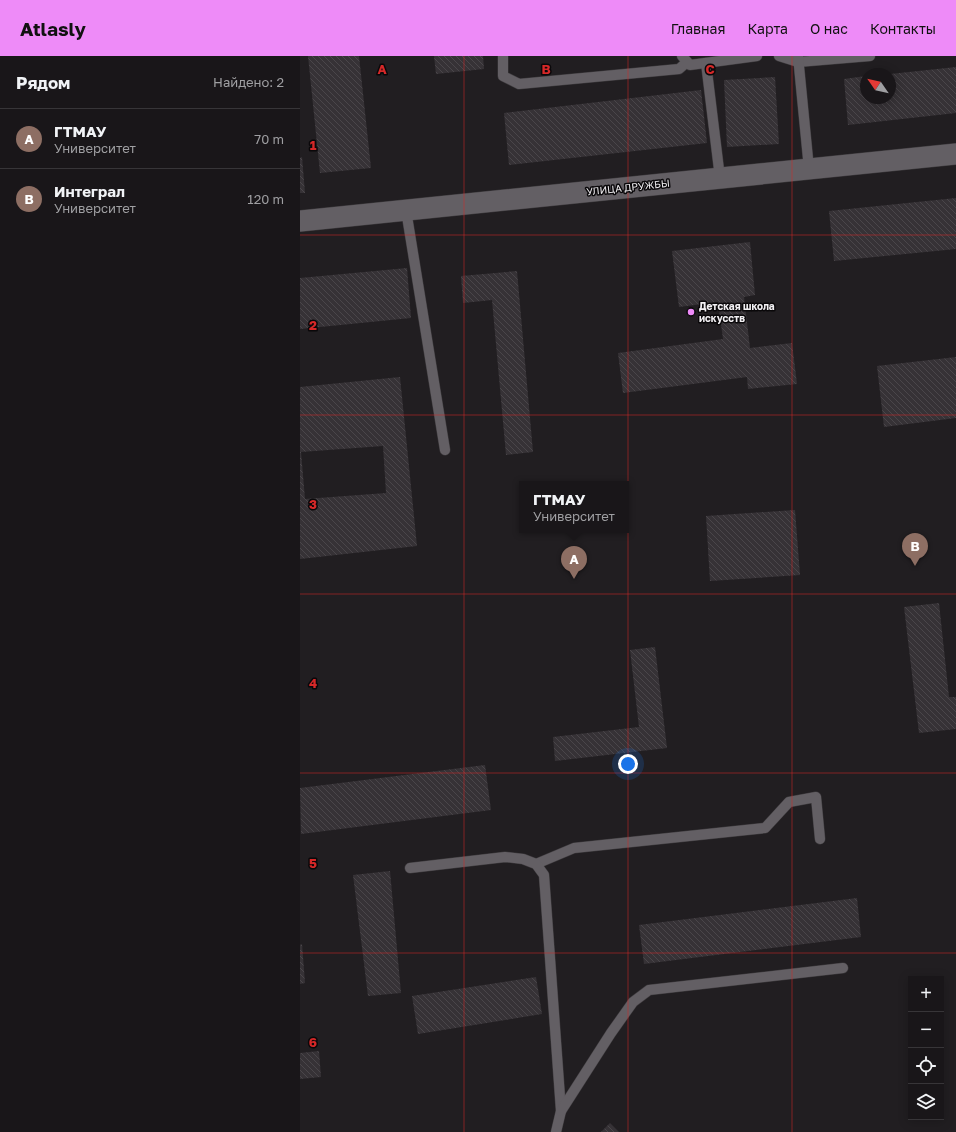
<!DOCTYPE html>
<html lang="ru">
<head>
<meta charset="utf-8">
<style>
  :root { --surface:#191619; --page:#262326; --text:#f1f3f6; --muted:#9f9fa2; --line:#373538; --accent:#ee8bf8 }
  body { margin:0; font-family:"Golos Text",sans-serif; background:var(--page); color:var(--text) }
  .controls { position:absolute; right:12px; bottom:12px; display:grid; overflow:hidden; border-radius:0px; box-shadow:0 2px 10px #0003 }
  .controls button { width:36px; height:36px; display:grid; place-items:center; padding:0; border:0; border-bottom:1px solid var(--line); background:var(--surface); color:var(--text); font:20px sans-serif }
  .compass { position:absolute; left:560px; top:12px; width:36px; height:36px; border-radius:50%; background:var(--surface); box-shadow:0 2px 10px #0003; rotate:304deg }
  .you { position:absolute; left:328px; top:708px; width:14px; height:14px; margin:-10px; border:3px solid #fff; border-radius:50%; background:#1a73e8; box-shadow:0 0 0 6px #1a73e833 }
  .badge { display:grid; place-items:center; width:26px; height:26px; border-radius:50%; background:var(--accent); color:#fff; font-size:13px; font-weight:700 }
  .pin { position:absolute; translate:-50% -33px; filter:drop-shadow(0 1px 2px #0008) }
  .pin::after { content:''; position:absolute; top:21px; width:14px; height:12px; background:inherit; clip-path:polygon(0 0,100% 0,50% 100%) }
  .popup { position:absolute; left:219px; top:425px; width:110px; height:52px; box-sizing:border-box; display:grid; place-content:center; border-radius:0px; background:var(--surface); filter:drop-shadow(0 1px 3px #0005); font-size:13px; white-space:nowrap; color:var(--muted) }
  .popup b { font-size:15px; color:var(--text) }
  .popup::after { content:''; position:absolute; left:50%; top:100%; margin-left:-8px; border:8px solid transparent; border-top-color:var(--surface) }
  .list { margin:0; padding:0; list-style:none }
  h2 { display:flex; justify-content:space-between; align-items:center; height:52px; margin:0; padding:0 16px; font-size:17px }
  h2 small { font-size:13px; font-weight:400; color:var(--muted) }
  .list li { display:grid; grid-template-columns:26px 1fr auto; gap:12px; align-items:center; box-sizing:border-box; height:60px; padding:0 16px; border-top:1px solid var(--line) }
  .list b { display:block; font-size:15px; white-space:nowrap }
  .list p { margin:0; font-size:13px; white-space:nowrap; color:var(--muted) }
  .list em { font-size:13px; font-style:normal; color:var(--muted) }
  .icon { flex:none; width:22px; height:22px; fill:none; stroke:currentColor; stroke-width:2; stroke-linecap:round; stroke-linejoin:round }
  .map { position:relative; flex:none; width:656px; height:1076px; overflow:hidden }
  header { display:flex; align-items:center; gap:24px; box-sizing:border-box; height:56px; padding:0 20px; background:var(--accent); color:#111 }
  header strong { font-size:19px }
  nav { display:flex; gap:22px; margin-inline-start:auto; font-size:14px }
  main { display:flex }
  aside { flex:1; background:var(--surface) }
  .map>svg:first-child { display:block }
  .building { fill:url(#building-back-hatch); fill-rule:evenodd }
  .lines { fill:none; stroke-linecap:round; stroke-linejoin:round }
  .service-casing { stroke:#3e3b3e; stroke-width:11 }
  .minor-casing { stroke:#3e3b3e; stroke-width:22 }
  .service { stroke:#635f64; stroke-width:10 }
  .minor { stroke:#635f64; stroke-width:21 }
  .grid { fill:none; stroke:#d62828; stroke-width:1; stroke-opacity:0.55 }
  .poi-dot { fill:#ee8bf8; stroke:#0a080a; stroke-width:1.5 }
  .labels { text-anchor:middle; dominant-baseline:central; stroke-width:3; stroke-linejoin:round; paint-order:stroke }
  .street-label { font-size:10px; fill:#f2f0f3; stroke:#0a080a }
  .poi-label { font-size:10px; font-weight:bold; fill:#f2f0f3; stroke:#0a080a; text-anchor:start }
  .grid-label { font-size:13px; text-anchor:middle; font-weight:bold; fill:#d62828; stroke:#0a080a; stroke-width:3; stroke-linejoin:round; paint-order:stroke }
</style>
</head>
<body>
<header>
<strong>Atlasly</strong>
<nav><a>Главная</a><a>Карта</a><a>О нас</a><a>Контакты</a></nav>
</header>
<main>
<aside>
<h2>Рядом<small>Найдено: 2</small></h2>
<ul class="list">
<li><span class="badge" style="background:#8d6e63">A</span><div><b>ГТМАУ</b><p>Университет</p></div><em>70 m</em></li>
<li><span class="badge" style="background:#8d6e63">B</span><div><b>Интеграл</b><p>Университет</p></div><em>120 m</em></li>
</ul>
</aside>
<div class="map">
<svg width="656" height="1076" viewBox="0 0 656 1076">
  <defs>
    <pattern id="building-back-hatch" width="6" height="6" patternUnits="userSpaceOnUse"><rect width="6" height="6" fill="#363236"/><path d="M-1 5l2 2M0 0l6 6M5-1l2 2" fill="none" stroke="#4a464a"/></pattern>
  </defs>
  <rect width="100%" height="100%" fill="#211e21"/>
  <!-- building -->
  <g class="building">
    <polygon points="8,0 59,0 71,112 20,117"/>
    <polygon points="134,0 183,0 184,13 136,18"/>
    <polygon points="656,11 656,57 548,69 544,23 566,20 566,42 590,42 590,18"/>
    <polygon points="475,21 479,88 427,91 424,24"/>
    <polygon points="401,34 407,87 209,109 204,57"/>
    <polygon points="2,101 5,137 0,137 0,102"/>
    <polygon points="656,142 656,193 534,205 529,155"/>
    <polygon points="450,186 455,239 444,241 450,292 492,287 497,328 448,333 447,321 323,337 318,297 423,283 418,246 379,251 372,195"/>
    <polygon points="107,212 111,262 0,273 0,222"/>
    <polygon points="217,215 233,396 206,399 192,244 163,247 161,220"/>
    <polygon points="656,301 656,362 584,371 577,310"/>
    <path d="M100,321L117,490L0,503V331ZM83,390L86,437L5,443L1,396Z"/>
    <polygon points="495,454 500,519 410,525 406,460"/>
    <polygon points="639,547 649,641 656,641 656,673 619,677 604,551"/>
    <polygon points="355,591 367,692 255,705 253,681 339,671 330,594"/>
    <polygon points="185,709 191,754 1,778 0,732"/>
    <polygon points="90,815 101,937 68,940 53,819"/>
    <polygon points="557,842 561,881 344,908 339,869"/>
    <polygon points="2,888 5,927 0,928 0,889"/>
    <polygon points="236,921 242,958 118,978 112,940"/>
    <polygon points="19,995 21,1021 0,1023 0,997"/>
    <polygon points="310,1067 319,1076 301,1076"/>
  </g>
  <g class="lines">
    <defs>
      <g id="service">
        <polyline points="203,0 203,20 219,28 379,13 387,6"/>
        <polyline points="382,0 390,9 457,0"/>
        <polyline points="479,0 498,6 570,0"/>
        <polyline points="498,0 509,113"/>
        <polyline points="406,7 420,122"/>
        <polyline points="106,154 145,394"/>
        <polyline points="236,808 274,792 465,772 489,746 516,741 520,783"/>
        <polyline points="110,812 205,801 223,803 236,808 244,819 261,1055 256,1076"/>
        <polyline points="261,1055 311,977 333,946 349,934 543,912"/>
      </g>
      <polyline id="minor" points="0,165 656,98"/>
    </defs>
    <!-- service casing -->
    <use href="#service" class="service-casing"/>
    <!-- minor casing -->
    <use href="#minor" class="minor-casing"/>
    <!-- service -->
    <use href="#service" class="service"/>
    <!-- minor -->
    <use href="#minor" class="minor"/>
  </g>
  <!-- grid -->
  <path class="grid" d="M164,0V1076M328,0V1076M492,0V1076M0,179H656M0,359H656M0,538H656M0,717H656M0,897H656"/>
  <!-- markers -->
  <circle class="poi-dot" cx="391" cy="256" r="4"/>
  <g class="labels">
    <!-- street labels -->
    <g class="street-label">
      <text transform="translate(328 131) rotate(-6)">УЛИЦА ДРУЖБЫ</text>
    </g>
    <!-- poi labels -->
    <g class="poi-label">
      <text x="399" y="250">Детская школа<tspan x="399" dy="12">искусств</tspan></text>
    </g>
  </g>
  <g class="grid-label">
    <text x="82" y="18">A</text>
    <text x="246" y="18">B</text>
    <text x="410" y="18">C</text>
    <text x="13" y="94">1</text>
    <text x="13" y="274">2</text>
    <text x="13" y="453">3</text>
    <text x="13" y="632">4</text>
    <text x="13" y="812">5</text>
    <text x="13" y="991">6</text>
  </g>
</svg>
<div class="controls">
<button>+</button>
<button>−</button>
<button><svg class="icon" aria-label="locate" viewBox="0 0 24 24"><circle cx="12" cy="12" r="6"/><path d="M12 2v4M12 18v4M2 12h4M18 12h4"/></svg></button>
<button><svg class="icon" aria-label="layers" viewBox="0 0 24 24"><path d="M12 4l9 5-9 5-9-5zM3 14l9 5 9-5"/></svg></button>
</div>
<svg class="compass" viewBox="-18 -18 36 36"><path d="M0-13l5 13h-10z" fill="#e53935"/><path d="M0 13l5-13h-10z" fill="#9f9fa2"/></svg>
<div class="you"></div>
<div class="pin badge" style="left:274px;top:523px;background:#8d6e63">A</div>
<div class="popup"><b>ГТМАУ</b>Университет</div>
<div class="pin badge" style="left:615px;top:510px;background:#8d6e63">B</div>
</div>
</main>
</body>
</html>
